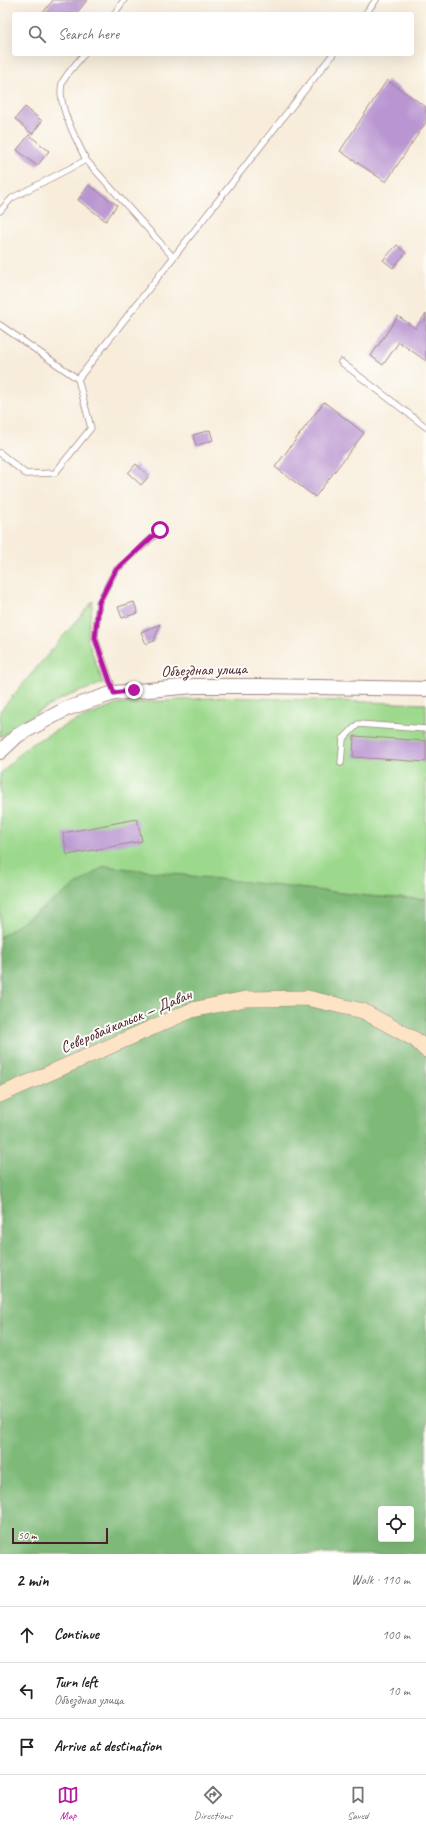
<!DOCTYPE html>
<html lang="en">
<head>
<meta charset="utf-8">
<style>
  :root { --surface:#fff; --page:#f2f2f2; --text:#222; --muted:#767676; --line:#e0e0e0; --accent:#b5179e }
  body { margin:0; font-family:Caveat,sans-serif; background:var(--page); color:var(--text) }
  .controls { position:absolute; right:12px; bottom:12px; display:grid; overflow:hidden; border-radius:4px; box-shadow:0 4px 16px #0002 }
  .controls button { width:36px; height:36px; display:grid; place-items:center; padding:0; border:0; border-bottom:1px solid var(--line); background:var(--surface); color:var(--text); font:20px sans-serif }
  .scale { position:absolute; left:12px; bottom:10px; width:96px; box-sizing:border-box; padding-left:4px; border:2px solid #4a1f2b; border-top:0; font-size:11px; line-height:14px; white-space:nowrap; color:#4a1f2b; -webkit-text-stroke:3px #fdfcf7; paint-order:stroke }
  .stop { position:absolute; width:12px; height:12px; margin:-9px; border:3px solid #b5179e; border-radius:50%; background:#fff }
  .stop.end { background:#b5179e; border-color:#fff; box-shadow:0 1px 4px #0008 }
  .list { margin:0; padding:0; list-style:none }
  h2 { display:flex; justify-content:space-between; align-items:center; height:52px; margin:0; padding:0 16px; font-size:17px }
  h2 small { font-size:13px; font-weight:400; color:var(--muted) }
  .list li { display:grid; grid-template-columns:26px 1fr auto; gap:12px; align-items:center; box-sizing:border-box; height:56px; padding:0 16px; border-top:1px solid var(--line) }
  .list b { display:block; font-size:15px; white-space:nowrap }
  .list p { margin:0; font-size:13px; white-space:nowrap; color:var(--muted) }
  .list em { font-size:13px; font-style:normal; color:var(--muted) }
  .icon { flex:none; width:22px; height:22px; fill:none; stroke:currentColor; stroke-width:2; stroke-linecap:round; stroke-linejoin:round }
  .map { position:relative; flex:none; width:426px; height:1554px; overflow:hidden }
  .search { position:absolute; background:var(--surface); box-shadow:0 4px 16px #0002; left:12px; right:12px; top:12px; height:44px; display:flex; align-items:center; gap:10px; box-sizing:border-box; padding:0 14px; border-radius:4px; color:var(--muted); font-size:15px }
  .sheet { height:220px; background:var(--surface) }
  nav { display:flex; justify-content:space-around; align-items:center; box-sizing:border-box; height:56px; border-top:1px solid var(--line); background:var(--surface); font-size:11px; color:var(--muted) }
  nav a { display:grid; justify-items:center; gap:2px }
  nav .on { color:var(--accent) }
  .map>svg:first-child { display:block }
  .green { fill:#9dd98d; stroke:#747c5c }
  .forest { fill:#7eb978; stroke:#646c52; fill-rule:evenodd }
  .building { fill:#b995d1 }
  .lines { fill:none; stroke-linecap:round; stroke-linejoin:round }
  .service-casing { stroke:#a18683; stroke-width:7 }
  .tertiary-casing { stroke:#a18683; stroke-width:16 }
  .secondary-casing { stroke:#a18683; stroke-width:16 }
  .service { stroke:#fff; stroke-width:5.5 }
  .tertiary { stroke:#fff; stroke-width:14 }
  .secondary { stroke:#fee4c6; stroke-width:15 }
  .route { stroke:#b5179e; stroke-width:5 }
  .labels { text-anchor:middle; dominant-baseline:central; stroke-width:4; stroke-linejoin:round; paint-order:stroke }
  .street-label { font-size:16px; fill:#4a1f2b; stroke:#fdfcf7 }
</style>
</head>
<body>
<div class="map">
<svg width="426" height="1554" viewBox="0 0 426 1554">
  <rect width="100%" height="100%" fill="#fdfcf7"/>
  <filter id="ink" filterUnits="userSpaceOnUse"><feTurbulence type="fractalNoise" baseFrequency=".025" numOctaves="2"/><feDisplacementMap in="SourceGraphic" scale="8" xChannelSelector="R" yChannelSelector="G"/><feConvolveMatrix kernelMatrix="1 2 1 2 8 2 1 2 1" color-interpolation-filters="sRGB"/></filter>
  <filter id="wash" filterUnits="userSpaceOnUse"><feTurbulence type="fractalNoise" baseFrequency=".012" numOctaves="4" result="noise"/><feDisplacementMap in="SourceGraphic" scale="16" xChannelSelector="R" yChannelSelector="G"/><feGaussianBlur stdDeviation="0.9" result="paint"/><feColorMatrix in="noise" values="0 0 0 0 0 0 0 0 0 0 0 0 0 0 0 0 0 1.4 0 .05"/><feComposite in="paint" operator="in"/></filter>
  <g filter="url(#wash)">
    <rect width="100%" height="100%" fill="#f8eddb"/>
    <!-- green -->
    <g class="green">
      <polygon points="93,601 87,638 103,683 63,698 36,713 0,737 0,711"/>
      <polygon points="224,697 426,704 426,899 378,897 0,937 0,774 26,747 68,724 118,704"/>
    </g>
    <!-- forest -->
    <path class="forest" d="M104,866L378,897L426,899V1554H0V937ZM381,1509H411V1539H381Z"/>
    <g id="blocks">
      <!-- building -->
      <g class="building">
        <polygon points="53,0 87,0 76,14 42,14"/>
        <polygon points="387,80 426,107 426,122 386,182 340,151"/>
        <polygon points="25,107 42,121 32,134 15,119"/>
        <polygon points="29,135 49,151 37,166 17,150"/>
        <polygon points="89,185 117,205 106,221 78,200"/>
        <polygon points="397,245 406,253 393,268 383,260"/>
        <polygon points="426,314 426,361 399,342 383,365 371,356 398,316 415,328"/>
        <polygon points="324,402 364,433 315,497 275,467"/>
        <polygon points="210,430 213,440 196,446 193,435"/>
        <polygon points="136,464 149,476 141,485 128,473"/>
        <polygon points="134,602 138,613 122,618 118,607"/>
        <polygon points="160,624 154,641 146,644 141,632"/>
        <polygon points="354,736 426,741 426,762 353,757"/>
        <polygon points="137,819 142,841 67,855 63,833"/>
      </g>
    </g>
  </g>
  <g filter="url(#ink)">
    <use href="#blocks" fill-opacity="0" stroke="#a18683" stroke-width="1"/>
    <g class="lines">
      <defs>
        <g id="service">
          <polyline points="114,14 124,0"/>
          <polyline points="365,14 376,0"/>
          <path d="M84,54C77,63 68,72 63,81C54,101 78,142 86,160"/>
          <polyline points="0,211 12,198 86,160 173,257"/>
          <polyline points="0,325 78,379 91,428 55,473 26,474 0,453"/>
          <polyline points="341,362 426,427"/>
          <polyline points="78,379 333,54"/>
          <polyline points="114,692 95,638 99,602 115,571 161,530"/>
          <polyline points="341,763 343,739 358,724 426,729"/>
        </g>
        <polyline id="tertiary" points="0,752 18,735 66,709 114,693 194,686 262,686 426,689"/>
        <polyline id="secondary" points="0,1095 192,1010 245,999 307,998 363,1011 416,1040 426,1050"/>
      </defs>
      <!-- service casing -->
      <use href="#service" class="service-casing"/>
      <!-- tertiary casing -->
      <use href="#tertiary" class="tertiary-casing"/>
      <!-- secondary casing -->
      <use href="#secondary" class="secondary-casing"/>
      <!-- service -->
      <use href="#service" class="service"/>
      <!-- tertiary -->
      <use href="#tertiary" class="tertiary"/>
      <!-- secondary -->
      <use href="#secondary" class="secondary"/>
    </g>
  </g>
  <g class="lines" filter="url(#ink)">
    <!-- route -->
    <polyline class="route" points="134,690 114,693 95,638 99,602 115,571 160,530"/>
  </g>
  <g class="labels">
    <!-- street labels -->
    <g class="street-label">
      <text transform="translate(204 670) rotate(-2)">Объездная улица</text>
      <text transform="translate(126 1021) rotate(-23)">Северобайкальск — Даван</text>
    </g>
  </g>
</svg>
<div class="controls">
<button><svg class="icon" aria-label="locate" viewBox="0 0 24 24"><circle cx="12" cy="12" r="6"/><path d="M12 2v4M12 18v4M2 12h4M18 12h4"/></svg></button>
</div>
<div class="scale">50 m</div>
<div class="stop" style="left:160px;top:530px"></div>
<div class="stop end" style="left:134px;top:690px"></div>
<div class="search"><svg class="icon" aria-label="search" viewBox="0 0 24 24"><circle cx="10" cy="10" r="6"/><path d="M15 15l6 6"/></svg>Search here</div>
</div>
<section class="sheet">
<h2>2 min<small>Walk · 110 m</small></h2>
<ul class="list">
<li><svg class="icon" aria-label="ahead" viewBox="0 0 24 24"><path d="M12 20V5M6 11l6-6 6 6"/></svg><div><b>Continue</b></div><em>100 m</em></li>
<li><svg class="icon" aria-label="left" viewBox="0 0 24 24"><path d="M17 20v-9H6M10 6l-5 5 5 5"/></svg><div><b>Turn left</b><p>Объездная улица</p></div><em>10 m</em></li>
<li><svg class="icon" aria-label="arrive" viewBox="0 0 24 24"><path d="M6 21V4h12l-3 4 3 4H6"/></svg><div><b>Arrive at destination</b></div></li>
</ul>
</section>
<nav>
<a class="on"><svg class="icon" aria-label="map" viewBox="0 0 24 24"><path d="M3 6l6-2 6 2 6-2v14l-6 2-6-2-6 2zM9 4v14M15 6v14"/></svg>Map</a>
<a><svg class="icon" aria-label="directions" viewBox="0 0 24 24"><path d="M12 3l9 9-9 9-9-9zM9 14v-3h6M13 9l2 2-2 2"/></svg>Directions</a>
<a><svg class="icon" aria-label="saved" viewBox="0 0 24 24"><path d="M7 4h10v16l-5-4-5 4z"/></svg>Saved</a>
</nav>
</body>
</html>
